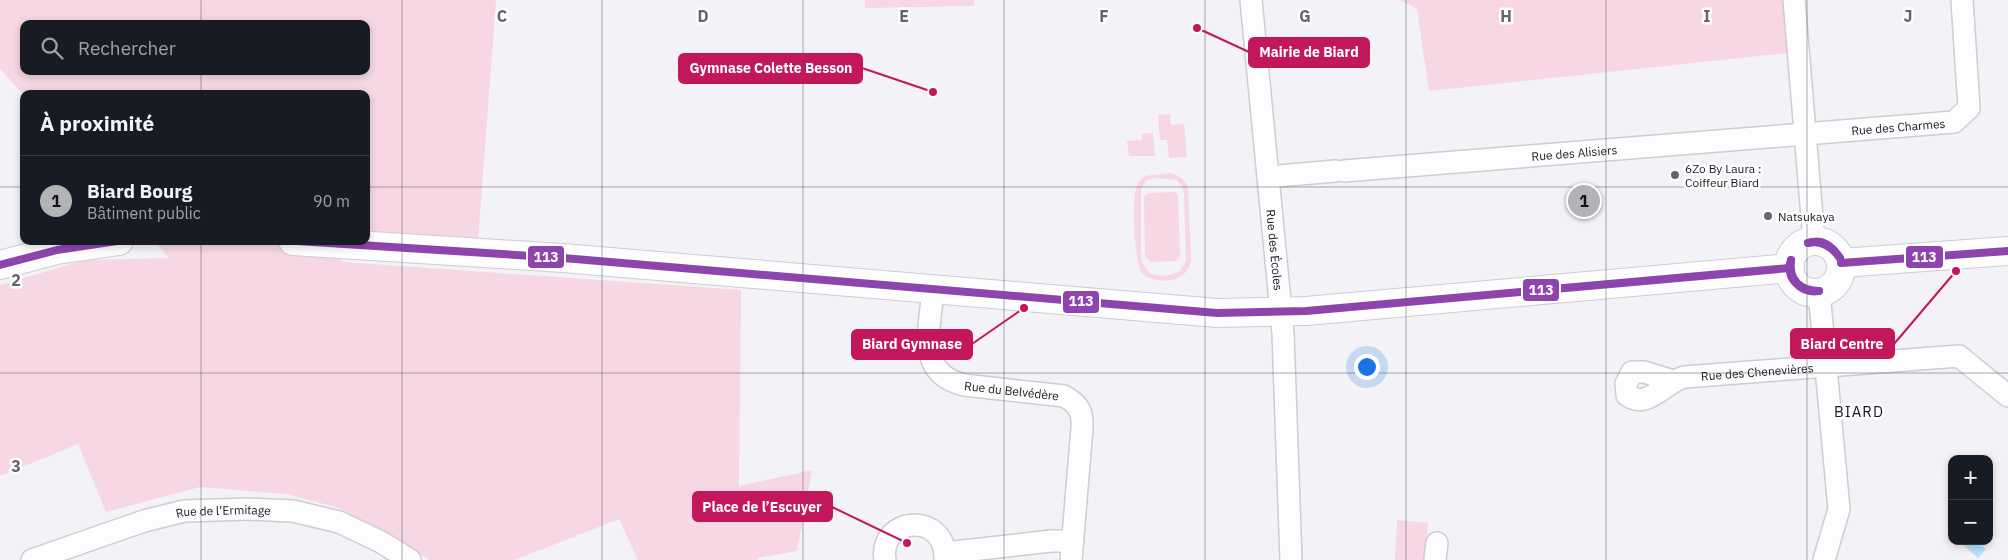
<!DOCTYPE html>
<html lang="fr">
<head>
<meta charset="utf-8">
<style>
  :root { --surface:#171b24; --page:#242831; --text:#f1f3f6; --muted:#9ea1a6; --line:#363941; --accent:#b2b3b7 }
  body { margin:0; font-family:"IBM Plex Sans",sans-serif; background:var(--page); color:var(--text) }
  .controls { position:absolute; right:15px; bottom:15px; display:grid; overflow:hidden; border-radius:10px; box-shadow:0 2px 8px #0003 }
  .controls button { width:45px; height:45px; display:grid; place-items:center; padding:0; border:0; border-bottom:1px solid var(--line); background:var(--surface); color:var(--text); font:25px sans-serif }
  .you { position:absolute; left:1366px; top:366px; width:18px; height:18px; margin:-12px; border:4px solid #fff; border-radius:50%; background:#1a73e8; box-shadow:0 0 0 8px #1a73e833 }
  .badge { display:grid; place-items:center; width:32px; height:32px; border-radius:50%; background:var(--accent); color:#111; font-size:16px; font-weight:700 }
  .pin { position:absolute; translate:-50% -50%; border:2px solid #fff; box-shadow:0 1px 5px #0006 }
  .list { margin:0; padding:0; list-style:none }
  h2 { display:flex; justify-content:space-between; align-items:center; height:65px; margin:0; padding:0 20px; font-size:21px }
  h2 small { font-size:16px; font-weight:400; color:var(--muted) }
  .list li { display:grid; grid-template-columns:32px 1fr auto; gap:15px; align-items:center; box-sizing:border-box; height:90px; padding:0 20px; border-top:1px solid var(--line) }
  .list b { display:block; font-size:19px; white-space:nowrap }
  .list p { margin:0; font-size:16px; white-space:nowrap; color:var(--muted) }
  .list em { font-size:16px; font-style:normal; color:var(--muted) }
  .icon { flex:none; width:28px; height:28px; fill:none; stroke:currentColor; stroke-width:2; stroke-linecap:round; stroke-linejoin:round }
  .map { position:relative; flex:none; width:2008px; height:560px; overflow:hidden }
  .search { position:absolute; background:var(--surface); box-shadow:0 2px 8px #0003; left:20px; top:20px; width:350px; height:55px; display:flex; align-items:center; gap:12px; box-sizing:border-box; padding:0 18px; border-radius:10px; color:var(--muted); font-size:19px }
  .panel { position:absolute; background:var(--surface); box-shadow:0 2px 8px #0003; left:20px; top:90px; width:350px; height:155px; border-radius:10px }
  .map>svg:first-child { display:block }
  .green { fill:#f6d7e3; fill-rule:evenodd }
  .water { fill:#b6e0fb }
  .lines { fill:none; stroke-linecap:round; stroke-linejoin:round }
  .street-casing { stroke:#cfccd4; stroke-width:24 }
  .secondary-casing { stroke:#cfccd4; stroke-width:30 }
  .street { stroke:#fdfdfe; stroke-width:21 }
  .secondary { stroke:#fdfdfe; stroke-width:28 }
  .bus-1-casing { stroke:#fff; stroke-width:11 }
  .bus-1 { stroke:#8e44ad; stroke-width:8 }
  .grid { fill:none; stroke:#65646b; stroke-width:1; stroke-opacity:0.55 }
  .poi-dot { fill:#65646b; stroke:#fff; stroke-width:2 }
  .labels { text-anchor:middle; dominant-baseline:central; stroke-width:5; stroke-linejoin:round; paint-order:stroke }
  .street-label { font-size:12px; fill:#191720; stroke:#fff }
  .poi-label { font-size:12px; fill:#191720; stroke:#fff; text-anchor:start }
  .quarter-label { font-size:15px; letter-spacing:1px; fill:#191720; stroke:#fff }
  .grid-label { font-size:16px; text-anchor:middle; font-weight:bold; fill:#65646b; stroke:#fff; stroke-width:5; stroke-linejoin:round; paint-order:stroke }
  .leader { fill:none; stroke:#c2185b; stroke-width:2 }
  .callout-dot { fill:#c2185b; stroke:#fff; stroke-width:2 }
  .callout { fill:#c2185b; stroke:#c2185b; stroke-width:2 }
  .callout-label { font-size:14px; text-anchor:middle; font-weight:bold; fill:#fff }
  .line-badge { stroke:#fff; stroke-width:2 }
  .badge-label { font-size:14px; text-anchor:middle; font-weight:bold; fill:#fff }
</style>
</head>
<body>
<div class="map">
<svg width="2008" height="560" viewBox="0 0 2008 560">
  <rect width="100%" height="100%" fill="#f3f2f7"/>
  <!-- green -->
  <g class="green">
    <path d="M0,0H496L478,241L366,232V94L24,95L0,69ZM24,24H366V71H24Z"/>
    <polygon points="865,0 974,0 974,6 865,8"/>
    <polygon points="1400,0 1784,0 1788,53 1429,91 1417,9"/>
    <polygon points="1170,114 1171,125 1184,124 1187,157 1169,158 1167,140 1160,140 1158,115"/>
    <polygon points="1153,133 1155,156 1129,156 1127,141 1142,140 1142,134"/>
    <path d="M1171,173L1182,178L1188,187L1191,262C1186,283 1157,286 1142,273C1134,262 1132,203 1136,189C1137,183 1141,180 1145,176ZM1154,178L1176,180L1182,186L1184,193L1186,261L1180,271L1166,276L1150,274L1141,261V190L1146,181Z"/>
    <polygon points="1174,192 1178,195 1180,257 1176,261 1151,262 1145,256 1144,197 1148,193"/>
    <polygon points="154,241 311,241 344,262 741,290 739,486 812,470 797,551 758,558 757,560 638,560 619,519 515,560 430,560 339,508 286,494 200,487 106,512 78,444 0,476 0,285 85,260 169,258"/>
    <polygon points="1397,520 1428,523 1425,560 1395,560"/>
  </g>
  <!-- water -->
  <polygon class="water" points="1962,541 1977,541 1986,549 1978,558 1961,543"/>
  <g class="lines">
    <defs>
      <g id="street">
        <path id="s1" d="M1251,0L1283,333L1291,560"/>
        <polyline points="1794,0 1814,241"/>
        <path id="s2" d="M1344,171L1954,122L1969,108L1962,0"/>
        <polyline points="1268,177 1335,171"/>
        <path id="s3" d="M933,289C930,329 915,373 964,385L1064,396C1078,404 1083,411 1082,428L1071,560"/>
        <polyline points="1819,292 1839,509 1824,560"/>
        <path id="s4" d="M1673,381L1644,372H1632L1626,384L1627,395C1647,410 1664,383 1684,377L1959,356L2008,396"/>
        <polyline points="945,553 1051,541 1073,541"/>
        <path id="s5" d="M32,560L144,521L184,511L247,509L293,511L339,522L381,542L410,560"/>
        <path d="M885,560C878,516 947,511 945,560"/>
        <polyline points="1435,560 1437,543"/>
      </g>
      <g id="secondary">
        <polyline points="293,241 563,258 1217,313 1306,311 1790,268"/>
        <circle cx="1815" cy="267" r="26"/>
        <polyline points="1841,263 2008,251"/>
        <polyline points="0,265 57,250 119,241"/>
      </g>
    </defs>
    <!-- street casing -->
    <use href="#street" class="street-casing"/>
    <!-- secondary casing -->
    <use href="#secondary" class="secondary-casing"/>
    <!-- street -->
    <use href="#street" class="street"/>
    <!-- secondary -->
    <use href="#secondary" class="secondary"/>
    <defs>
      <g id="bus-1">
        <polyline points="297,241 563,258 1217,313 1306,311 1790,268"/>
        <path d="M1808,243C1823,238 1832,246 1840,258"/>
        <path d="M1808,243C1822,240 1832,247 1840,258"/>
        <path d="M1791,260C1788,280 1801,291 1819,291"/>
        <path d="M1791,260C1785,278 1801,294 1819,291"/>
        <polyline points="1841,263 2008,251"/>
        <polyline points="0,265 57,250 117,241"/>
      </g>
    </defs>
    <!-- bus-1 casing -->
    <use href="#bus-1" class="bus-1-casing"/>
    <!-- bus-1 -->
    <use href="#bus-1" class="bus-1"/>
  </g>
  <!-- grid -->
  <path class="grid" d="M201,0V24M402,0V560M602,0V560M803,0V560M1004,0V560M1205,0V560M1406,0V560M1606,0V560M1807,0V560M201,71V94M0,187H24M366,187H2008M201,241V560M0,373H2008"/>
  <!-- markers -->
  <g class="poi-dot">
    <circle cx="1675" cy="175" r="5"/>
    <circle cx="1768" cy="216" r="5"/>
  </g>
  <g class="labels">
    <!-- street labels -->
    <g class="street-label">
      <text stroke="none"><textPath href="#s2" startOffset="556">Rue des Charmes</textPath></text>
      <text stroke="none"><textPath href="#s2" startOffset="231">Rue des Alisiers</textPath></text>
      <text stroke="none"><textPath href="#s1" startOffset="251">Rue des Écoles</textPath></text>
      <text stroke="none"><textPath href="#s4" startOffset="204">Rue des Chenevières</textPath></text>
      <text stroke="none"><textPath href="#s3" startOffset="162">Rue du Belvédère</textPath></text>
      <text stroke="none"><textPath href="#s5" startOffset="199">Rue de l’Ermitage</textPath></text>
    </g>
    <!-- poi labels -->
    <g class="poi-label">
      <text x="1685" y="168">6Zo By Laura :<tspan x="1685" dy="14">Coiffeur Biard</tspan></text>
      <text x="1778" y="216">Natsukaya</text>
    </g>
    <!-- quarter labels -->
    <g class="quarter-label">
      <text x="1859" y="411">BIARD</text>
    </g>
  </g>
  <g class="grid-label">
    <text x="502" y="22">C</text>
    <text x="703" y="22">D</text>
    <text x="904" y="22">E</text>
    <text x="1104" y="22">F</text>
    <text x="1305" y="22">G</text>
    <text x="1506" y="22">H</text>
    <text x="1707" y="22">I</text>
    <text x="1908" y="22">J</text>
    <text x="16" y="286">2</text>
    <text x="16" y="472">3</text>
  </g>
  <!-- callouts -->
  <path class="leader" d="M1197 28L1249 52M933 92L862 68M1956 271L1894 344M1024 308L972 344M907 543L832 507"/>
  <g class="callout-dot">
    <circle cx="1197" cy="28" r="5"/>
    <circle cx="933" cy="92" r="5"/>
    <circle cx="1956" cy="271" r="5"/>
    <circle cx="1024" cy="308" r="5"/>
    <circle cx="907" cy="543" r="5"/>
  </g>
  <g class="callout">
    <rect x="1249" y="38" width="120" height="29" rx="5"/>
    <rect x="679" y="54" width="183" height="29" rx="5"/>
    <rect x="1791" y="329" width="103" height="29" rx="5"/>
    <rect x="852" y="330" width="120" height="29" rx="5"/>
    <rect x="693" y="492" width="139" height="29" rx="5"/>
  </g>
  <g class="callout-label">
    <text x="1309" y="57">Mairie de Biard</text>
    <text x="771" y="73">Gymnase Colette Besson</text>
    <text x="1842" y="349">Biard Centre</text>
    <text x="912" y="349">Biard Gymnase</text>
    <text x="762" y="512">Place de l’Escuyer</text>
  </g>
  <g class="line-badge">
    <rect x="527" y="245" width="38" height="24" rx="5" fill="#8e44ad"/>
    <rect x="1905" y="245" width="39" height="24" rx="5" fill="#8e44ad"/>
    <rect x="1522" y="278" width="38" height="24" rx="5" fill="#8e44ad"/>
    <rect x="1062" y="290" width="38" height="24" rx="5" fill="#8e44ad"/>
  </g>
  <g class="badge-label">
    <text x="546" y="262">113</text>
    <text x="1924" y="262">113</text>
    <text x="1541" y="295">113</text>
    <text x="1081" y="306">113</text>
  </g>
</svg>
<div class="controls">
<button>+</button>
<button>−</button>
</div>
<div class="you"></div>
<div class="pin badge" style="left:1584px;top:201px">1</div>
<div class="search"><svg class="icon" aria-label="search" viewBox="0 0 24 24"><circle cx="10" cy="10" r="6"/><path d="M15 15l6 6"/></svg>Rechercher</div>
<section class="panel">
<h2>À proximité<small></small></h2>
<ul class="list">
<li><span class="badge">1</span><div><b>Biard Bourg</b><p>Bâtiment public</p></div><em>90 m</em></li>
</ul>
</section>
</div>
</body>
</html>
